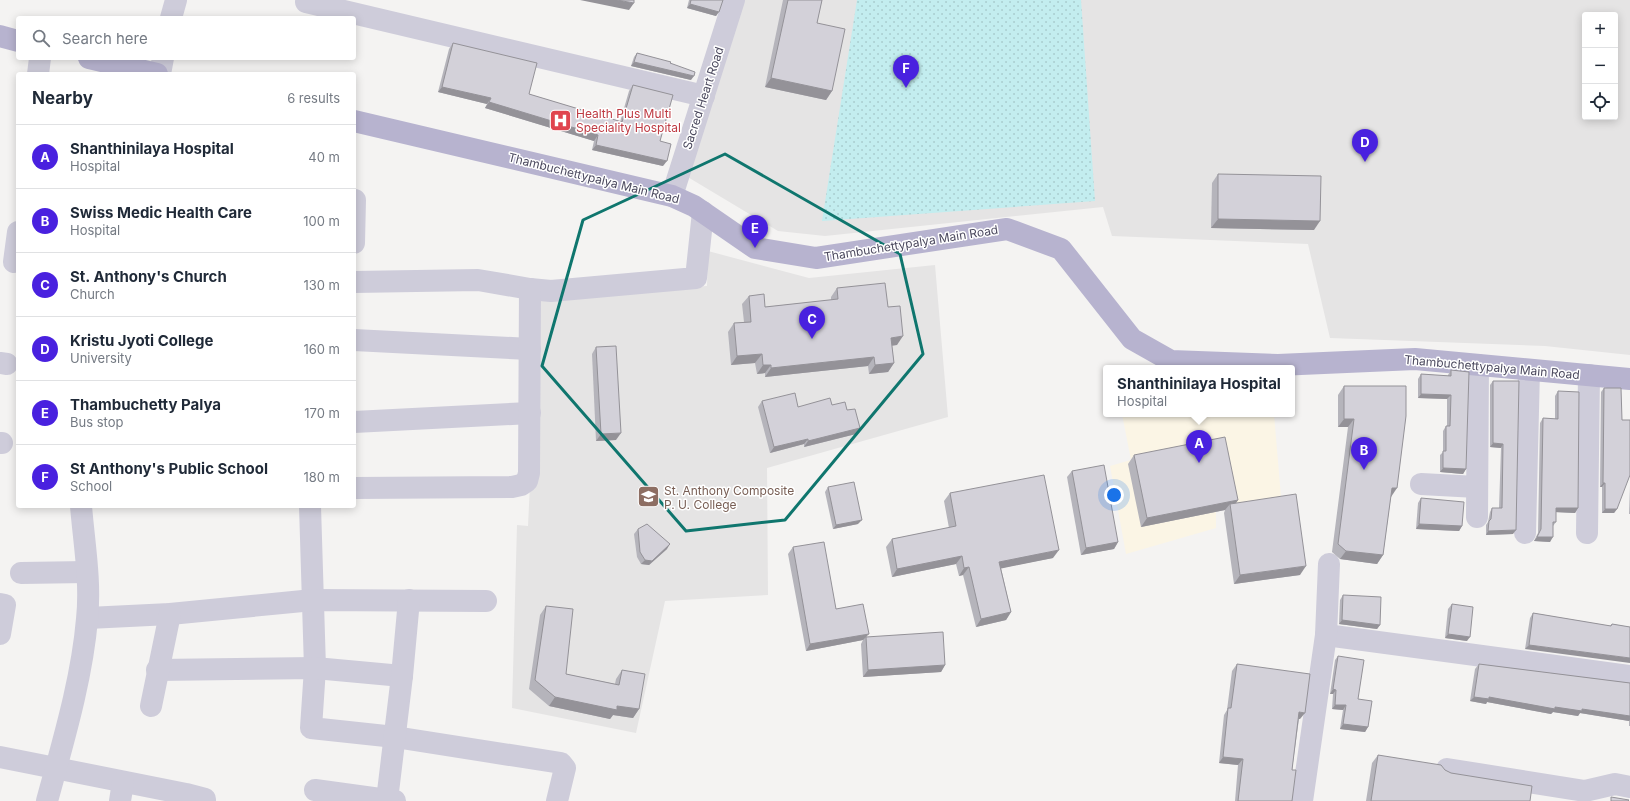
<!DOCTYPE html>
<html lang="en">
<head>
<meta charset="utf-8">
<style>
  :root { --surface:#fff; --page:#f6f6f7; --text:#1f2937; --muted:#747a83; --line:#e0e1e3; --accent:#4921df }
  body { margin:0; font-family:Inter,sans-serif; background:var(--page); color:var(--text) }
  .controls { position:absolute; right:12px; top:12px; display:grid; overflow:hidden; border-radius:4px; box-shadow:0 2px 10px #0003 }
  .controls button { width:36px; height:36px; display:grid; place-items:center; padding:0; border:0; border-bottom:1px solid var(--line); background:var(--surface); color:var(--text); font:20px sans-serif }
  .you { position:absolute; left:1114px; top:495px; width:14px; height:14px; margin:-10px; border:3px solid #fff; border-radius:50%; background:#1a73e8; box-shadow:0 0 0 6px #1a73e833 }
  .badge { display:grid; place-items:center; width:26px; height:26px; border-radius:50%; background:var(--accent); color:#fff; font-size:13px; font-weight:700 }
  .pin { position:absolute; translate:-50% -33px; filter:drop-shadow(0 1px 2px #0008) }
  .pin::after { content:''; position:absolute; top:21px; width:14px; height:12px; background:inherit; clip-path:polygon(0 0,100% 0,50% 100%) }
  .popup { position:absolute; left:1103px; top:365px; width:192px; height:52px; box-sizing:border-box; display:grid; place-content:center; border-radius:4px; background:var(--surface); filter:drop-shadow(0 1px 3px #0005); font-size:13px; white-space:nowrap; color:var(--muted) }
  .popup b { font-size:15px; color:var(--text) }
  .popup::after { content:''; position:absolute; left:50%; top:100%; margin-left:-8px; border:8px solid transparent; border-top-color:var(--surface) }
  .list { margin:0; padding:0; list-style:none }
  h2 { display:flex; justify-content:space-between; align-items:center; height:52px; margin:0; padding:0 16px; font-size:17px }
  h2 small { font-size:13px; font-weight:400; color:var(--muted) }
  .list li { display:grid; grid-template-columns:26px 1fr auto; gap:12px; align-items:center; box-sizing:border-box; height:64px; padding:0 16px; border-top:1px solid var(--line) }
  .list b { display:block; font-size:15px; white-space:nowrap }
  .list p { margin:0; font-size:13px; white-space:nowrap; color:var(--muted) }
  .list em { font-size:13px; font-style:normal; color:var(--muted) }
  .icon { flex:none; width:22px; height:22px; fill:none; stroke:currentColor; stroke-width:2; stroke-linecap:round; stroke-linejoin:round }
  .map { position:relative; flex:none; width:1630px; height:801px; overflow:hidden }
  .search { position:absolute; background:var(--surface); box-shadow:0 2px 10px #0003; left:16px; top:16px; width:340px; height:44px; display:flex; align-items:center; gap:10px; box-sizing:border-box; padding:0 14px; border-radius:4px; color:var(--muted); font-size:15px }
  .panel { position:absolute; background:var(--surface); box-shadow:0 2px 10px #0003; left:16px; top:72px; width:340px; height:436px; border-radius:4px }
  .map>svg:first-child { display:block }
  .education { fill:#e5e4e4; fill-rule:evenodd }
  .medical { fill:#fbf5e5 }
  .grass { fill:url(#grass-dots) }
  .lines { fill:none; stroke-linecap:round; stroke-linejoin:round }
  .minor { stroke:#ceccda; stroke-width:22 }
  .major { stroke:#b7b3cf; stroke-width:22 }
  .wall { fill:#b5b4bb }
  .shaded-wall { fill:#949298 }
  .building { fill:#d3d1d9; stroke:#949298 }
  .marked { fill:none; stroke:#0f766e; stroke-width:3; stroke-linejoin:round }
  .labels { text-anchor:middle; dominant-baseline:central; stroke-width:3; stroke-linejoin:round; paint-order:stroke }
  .street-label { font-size:12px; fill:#4c4a5f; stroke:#fff }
  .health-label { font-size:12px; fill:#be3a42; stroke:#fff; text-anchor:start }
  .education-label { font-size:12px; fill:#785e54; stroke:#fff; text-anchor:start }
</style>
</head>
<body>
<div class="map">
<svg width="1630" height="801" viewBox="0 0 1630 801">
  <defs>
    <pattern id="grass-dots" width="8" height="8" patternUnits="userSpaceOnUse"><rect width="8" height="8" fill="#c3edef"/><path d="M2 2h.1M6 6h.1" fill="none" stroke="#a9cdcf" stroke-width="1.8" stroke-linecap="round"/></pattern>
  </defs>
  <rect width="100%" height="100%" fill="#f4f3f2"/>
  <!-- education -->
  <g class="education">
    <path d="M743,0H1630V355L1545,346L1330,338L1308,244L1112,236L1103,207L825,236L778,231L686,176ZM1585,15H1615V117H1585Z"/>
    <polygon points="708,251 809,278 935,265 948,417 767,468 768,595 665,601 636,733 512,708 517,525 528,526 539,298 707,286"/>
  </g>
  <!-- medical -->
  <polygon class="medical" points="1122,414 1274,414 1281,497 1216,509 1216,528 1126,554 1110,466 1131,460"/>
  <!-- grass -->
  <polygon class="grass" points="857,0 1081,0 1095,201 822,221"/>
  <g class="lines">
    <!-- minor -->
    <g class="minor">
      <polyline points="306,2 704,96"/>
      <polyline points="171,18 176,0"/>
      <polyline points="38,74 40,58"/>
      <polyline points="160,74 163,58"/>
      <polyline points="672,196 734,0"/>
      <polyline points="354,243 355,200"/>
      <polyline points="14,262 18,232"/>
      <polyline points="354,282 478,280 530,289 551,291 696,278 703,212"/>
      <polyline points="354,340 530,349"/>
      <polyline points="0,363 7,364"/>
      <polyline points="354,422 530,413"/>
      <polyline points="0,443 2,443"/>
      <polyline points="1421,484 1477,487"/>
      <polyline points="354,488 512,487 521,485 527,481 529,473 530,289"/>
      <polyline points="310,506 315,668 311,728 395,737 561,763 565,768 557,801"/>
      <polyline points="1477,517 1478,365"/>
      <polyline points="1525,533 1529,370"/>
      <polyline points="1587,533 1589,375"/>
      <polyline points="21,573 87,572"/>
      <polyline points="0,604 5,605 0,634"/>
      <polyline points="88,618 170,614 313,600 486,601"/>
      <polyline points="1326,635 1630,676"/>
      <polyline points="157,670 315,668 402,676"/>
      <polyline points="151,706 170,614"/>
      <polyline points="0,757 186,794 205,799 205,801"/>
      <polyline points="1447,769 1585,791 1615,784 1630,787"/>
      <polyline points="315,790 395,801"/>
      <polyline points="387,800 402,676 409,600"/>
      <path d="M47,801C63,742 82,679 87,619C91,582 84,543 81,506"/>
      <polyline points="120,801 123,782"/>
      <polyline points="1302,801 1326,635 1329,564"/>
    </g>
    <!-- major -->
    <g class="major">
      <polyline points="0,36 18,41"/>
      <polyline points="89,58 157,74"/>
      <polyline points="354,121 672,196 694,206 755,248 816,258 1007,229 1061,249 1132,339 1171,361 1278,365 1415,359 1630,379"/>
    </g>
  </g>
  <!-- wall -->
  <g class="wall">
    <polygon points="689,0 723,0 716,16 687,8"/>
    <polygon points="783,0 822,0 817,23 832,91 826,100 765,87"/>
    <polygon points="453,43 529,94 620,122 629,91 633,85 660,141 663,166 592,150 594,141 485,108 487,104 438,92 449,49"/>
    <polygon points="637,53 670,63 691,80 631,66 634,57"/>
    <polygon points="1218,174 1314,230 1211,228 1212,183"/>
    <polygon points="837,288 888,307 897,345 892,346 894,363 888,372 869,374 868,366 765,377 765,373 757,374 755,363 731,365 728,332 734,323 744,322 742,304 749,296 765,307 831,300 831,297"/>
    <polygon points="596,347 616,440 596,441 592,354"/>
    <polygon points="1451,370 1466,469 1463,474 1440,472 1440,455 1443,452 1443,431 1446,426 1447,426 1447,399 1418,398 1418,379 1421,374 1448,376 1448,375"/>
    <polygon points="1493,381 1519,381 1513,534 1486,535 1486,525 1488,522 1490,512 1492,508 1499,508 1501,448 1490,447 1490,385"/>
    <polygon points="1344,386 1391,497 1391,496 1383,555 1377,564 1340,559 1332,552 1348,427 1338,427 1338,395"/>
    <polygon points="1604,388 1617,509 1614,513 1602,513 1602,487 1600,487 1601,392"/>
    <polygon points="1558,391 1578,508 1575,513 1556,512 1556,522 1553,526 1550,542 1534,541 1538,533 1540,423 1543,418 1555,419 1555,396"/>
    <polygon points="762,401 798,407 832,405 847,410 860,428 856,434 804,447 804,444 770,453 758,407"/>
    <polygon points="1134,455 1238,500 1236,503 1300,575 1234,584 1224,513 1225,510 1141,527 1128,464"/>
    <polygon points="1072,471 1118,542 1114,549 1081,555 1067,477"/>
    <polygon points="1630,486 1630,514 1629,514"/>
    <polygon points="828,487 858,524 833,529 825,492"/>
    <polygon points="950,493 1053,558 1001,568 1011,612 1006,620 976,627 963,575 959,576 956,564 892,577 886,547 892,539 949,528 944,501"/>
    <polygon points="1421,498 1462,526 1459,531 1416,529 1418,503"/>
    <polygon points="638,529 667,549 649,565 641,564 637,557 634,534"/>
    <polygon points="793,547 836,609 867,637 945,665 941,672 863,677 861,644 863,640 806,651 788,554"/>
    <polygon points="1343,595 1380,625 1377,629 1339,624 1340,600"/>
    <polygon points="1452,604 1467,641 1445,638 1448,609"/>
    <polygon points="546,606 566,674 615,684 616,679 622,670 639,709 633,718 613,715 610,719 549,706 529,689 540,615"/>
    <polygon points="1533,613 1610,626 1612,624 1630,627 1525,649 1530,618"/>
    <polygon points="1338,656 1358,699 1368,727 1365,732 1340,729 1343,710 1332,709 1333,694 1330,694 1335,660"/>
    <polygon points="1237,664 1300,719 1299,719 1292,770 1292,801 1235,801 1238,765 1219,763 1224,715 1227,710 1232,671"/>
    <polygon points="1479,664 1630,683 1630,726 1629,726 1629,721 1580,713 1578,716 1553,712 1551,714 1487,702 1486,704 1470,701 1475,669"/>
    <polygon points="1378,755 1445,770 1451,773 1530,801 1366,801 1372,763"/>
  </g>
  <!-- shaded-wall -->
  <g class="shaded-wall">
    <polygon points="580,0 617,0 634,3 629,10"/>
    <polygon points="690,4 719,12 716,16 687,8"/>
    <polygon points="634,62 694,76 691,80 631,66"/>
    <polygon points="771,78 832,91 826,100 765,87"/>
    <polygon points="442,87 491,98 487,104 438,92"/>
    <polygon points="489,102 598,135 594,141 485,108"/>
    <polygon points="596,145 667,161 663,166 592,150"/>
    <polygon points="1218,219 1320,221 1314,230 1211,228"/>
    <polygon points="903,336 897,345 885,346 891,338"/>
    <polygon points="762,354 755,363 731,365 737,356"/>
    <polygon points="874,357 868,366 765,377 771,368"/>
    <polygon points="894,363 888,372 869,374 875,365"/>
    <polygon points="763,365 771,365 765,373 757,374"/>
    <polygon points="1421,394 1451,395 1447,399 1418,398"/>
    <polygon points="1344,419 1354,419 1348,427 1338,427"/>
    <polygon points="860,428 856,434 804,447 808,441"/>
    <polygon points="621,433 616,440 596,441 601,434"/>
    <polygon points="808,439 804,444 770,453 774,447"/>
    <polygon points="1493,443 1503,444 1501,448 1490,447"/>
    <polygon points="1443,468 1466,469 1463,474 1440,472"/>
    <polygon points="1603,483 1605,483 1602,487 1600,487"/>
    <polygon points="1392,488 1397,488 1391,497 1386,496"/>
    <polygon points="1238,500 1232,509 1230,504 1225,510 1141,527 1147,518"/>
    <polygon points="1556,508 1578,508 1575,513 1553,512"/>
    <polygon points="1605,509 1617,509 1614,513 1602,513"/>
    <polygon points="862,520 858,524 833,529 836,525"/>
    <polygon points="1419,524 1462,526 1459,531 1416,529"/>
    <polygon points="1516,530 1513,534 1486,535 1488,531"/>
    <polygon points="1537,537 1553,537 1550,542 1534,541"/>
    <polygon points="1118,542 1114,549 1081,555 1086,548"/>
    <polygon points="670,544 667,549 649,565 641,564 645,560"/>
    <polygon points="1059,550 1053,558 994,570 999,562"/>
    <polygon points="1346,551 1383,555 1377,564 1340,559"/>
    <polygon points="962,556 956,564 892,577 897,569"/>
    <polygon points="1306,566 1300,575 1234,584 1240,575"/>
    <polygon points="969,567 963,575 959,576 964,568"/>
    <polygon points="1011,612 1006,620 976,627 981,619"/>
    <polygon points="1342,620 1380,625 1377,629 1339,624"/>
    <polygon points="869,634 863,640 806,651 810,644"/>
    <polygon points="1448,634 1470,637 1467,641 1445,638"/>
    <polygon points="1529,645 1630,658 1630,663 1525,649"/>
    <polygon points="945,665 941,672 863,677 868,670"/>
    <polygon points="1333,689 1336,690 1333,694 1330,694"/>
    <polygon points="555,697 617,706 639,709 633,718 613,715 610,719 549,706"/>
    <polygon points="1474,697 1489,697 1555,707 1582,709 1630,716 1630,720 1629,721 1580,713 1578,716 1553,712 1551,714 1487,702 1486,704 1470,701"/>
    <polygon points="1335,705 1346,705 1343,710 1332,709"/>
    <polygon points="1299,712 1305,713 1300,719 1295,719"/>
    <polygon points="1343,724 1368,727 1365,732 1340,729"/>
    <polygon points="1223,757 1243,759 1238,765 1219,763"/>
  </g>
  <!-- building -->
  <g class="building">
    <polygon points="617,0 634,0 634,3"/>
    <polygon points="691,0 723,0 719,12 690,4"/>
    <polygon points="788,0 822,0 817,23 845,29 832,91 771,78"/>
    <polygon points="453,43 537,63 529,94 622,122 633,85 673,95 660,141 671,144 667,161 596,145 598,135 489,102 491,98 442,87"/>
    <polygon points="637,53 671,62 670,63 695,72 694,76 634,62"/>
    <polygon points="1218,174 1321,176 1320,221 1218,219"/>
    <polygon points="885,283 888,307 900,306 903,336 891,338 894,363 875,365 874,357 771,368 771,365 763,365 762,354 737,356 734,323 751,322 749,296 764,294 765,307 838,299 837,288"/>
    <polygon points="616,346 621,433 601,434 596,347"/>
    <polygon points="1451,370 1469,372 1466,469 1443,468 1443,451 1446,451 1446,426 1450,426 1451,395 1421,394 1421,374 1451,376"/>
    <polygon points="1493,381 1519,381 1516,530 1488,531 1489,521 1491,519 1492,508 1502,508 1503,444 1493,443"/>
    <polygon points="1344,386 1406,386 1406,416 1397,488 1392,488 1383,555 1346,551 1338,544 1354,419 1344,419"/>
    <polygon points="1604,388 1621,388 1622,420 1630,420 1630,475 1617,509 1605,509 1605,483 1603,483"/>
    <polygon points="1558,391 1579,392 1578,508 1556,508 1556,522 1553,522 1553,537 1537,537 1541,529 1543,418 1558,419"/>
    <polygon points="795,393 798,407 830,398 832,405 845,402 847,410 855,409 860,428 808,441 808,439 774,447 762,401"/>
    <polygon points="1225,437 1238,500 1147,518 1134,455"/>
    <polygon points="1104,465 1118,542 1086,548 1072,471"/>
    <polygon points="1044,475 1059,550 999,562 1011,612 981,619 969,567 964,568 962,556 897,569 892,539 956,526 950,493"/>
    <polygon points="854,482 862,520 836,525 828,487"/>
    <polygon points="1296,494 1306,566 1240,575 1230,504"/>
    <polygon points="1421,498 1464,502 1462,526 1419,524"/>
    <polygon points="647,524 670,544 652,561 645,560 640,552 638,529"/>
    <polygon points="824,542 836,609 863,604 869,634 810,644 793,547"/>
    <polygon points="1343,595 1381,597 1380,625 1342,620"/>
    <polygon points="1452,604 1473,607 1470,637 1448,634"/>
    <polygon points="546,606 573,609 566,674 619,685 622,670 645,674 639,709 617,706 617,710 555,697 535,680"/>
    <polygon points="1533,613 1611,626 1612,624 1630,627 1630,658 1529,645"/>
    <polygon points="943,632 945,665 868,670 866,637"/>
    <polygon points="1338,656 1364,660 1358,699 1372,701 1368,727 1343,724 1346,705 1335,705 1336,690 1333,689"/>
    <polygon points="1237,664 1310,674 1305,713 1299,712 1292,770 1296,770 1292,801 1238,801 1243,759 1223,757 1228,708 1231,708"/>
    <polygon points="1479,664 1630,683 1630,716 1582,709 1582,711 1555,707 1555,709 1489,697 1489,699 1474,697"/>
    <polygon points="1378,755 1441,765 1445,770 1451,773 1532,786 1530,801 1371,801"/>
    <polygon points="1611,797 1629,800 1628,801 1611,801"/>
  </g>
  <!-- marked area -->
  <path class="marked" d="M725,154L900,254L923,354L785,520L686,531L542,366L583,220Z"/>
  <!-- icons -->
  <defs>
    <symbol id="hospital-square" viewBox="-11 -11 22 22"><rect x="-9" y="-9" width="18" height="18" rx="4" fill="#e0444e" stroke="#fff"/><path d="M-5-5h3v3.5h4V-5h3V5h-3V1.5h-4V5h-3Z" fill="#fff"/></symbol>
    <symbol id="university-square" viewBox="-11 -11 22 22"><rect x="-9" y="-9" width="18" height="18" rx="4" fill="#8d6e63" stroke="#fff"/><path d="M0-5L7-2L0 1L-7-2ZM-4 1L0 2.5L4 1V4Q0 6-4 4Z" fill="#fff"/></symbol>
  </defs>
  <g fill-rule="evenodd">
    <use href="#hospital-square" x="548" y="108" width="25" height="25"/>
    <use href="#university-square" x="636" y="484" width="25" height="25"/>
  </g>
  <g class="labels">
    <!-- street labels -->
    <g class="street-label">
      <text transform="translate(703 98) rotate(-72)">Sacred Heart Road</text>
      <text transform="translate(594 178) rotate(14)">Thambuchettypalya Main Road</text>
      <text transform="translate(911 243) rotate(-9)">Thambuchettypalya Main Road</text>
      <text transform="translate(1492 367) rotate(5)">Thambuchettypalya Main Road</text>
    </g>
    <!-- health labels -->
    <g class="health-label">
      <text x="576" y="113">Health Plus Multi<tspan x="576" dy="14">Speciality Hospital</tspan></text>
    </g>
    <!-- education labels -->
    <g class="education-label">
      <text x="664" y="490">St. Anthony Composite<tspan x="664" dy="14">P. U. College</tspan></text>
    </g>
  </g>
</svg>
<div class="controls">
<button>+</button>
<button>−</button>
<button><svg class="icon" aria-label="locate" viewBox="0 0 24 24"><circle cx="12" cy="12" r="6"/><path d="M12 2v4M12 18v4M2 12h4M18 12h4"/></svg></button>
</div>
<div class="you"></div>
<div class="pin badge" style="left:1199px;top:463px">A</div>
<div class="popup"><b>Shanthinilaya Hospital</b>Hospital</div>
<div class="pin badge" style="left:1364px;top:470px">B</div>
<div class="pin badge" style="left:812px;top:339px">C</div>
<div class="pin badge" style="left:1365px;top:162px">D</div>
<div class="pin badge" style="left:755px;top:248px">E</div>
<div class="pin badge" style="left:906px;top:88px">F</div>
<div class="search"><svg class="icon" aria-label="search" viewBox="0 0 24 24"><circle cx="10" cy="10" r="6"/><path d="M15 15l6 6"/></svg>Search here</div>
<section class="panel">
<h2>Nearby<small>6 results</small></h2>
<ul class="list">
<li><span class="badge">A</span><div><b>Shanthinilaya Hospital</b><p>Hospital</p></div><em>40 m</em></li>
<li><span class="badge">B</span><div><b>Swiss Medic Health Care</b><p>Hospital</p></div><em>100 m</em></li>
<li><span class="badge">C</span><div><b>St. Anthony's Church</b><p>Church</p></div><em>130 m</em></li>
<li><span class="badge">D</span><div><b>Kristu Jyoti College</b><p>University</p></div><em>160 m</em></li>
<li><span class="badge">E</span><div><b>Thambuchetty Palya</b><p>Bus stop</p></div><em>170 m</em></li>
<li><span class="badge">F</span><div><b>St Anthony's Public School</b><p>School</p></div><em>180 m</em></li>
</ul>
</section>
</div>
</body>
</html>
